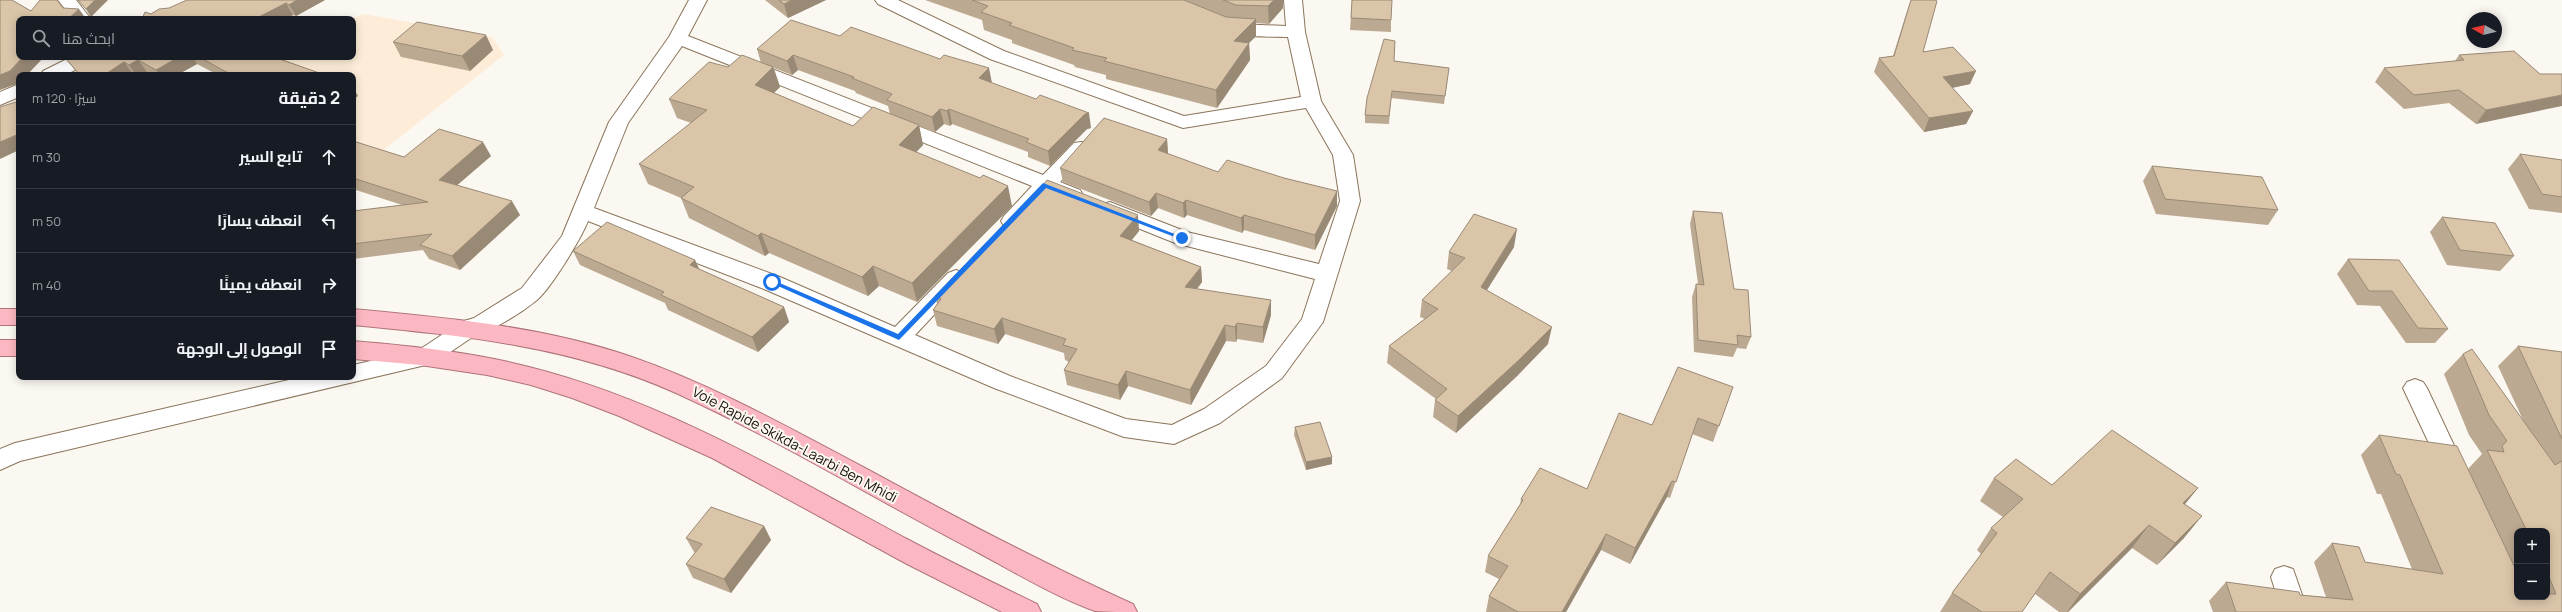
<!DOCTYPE html>
<html lang="ar">
<head>
<meta charset="utf-8">
<style>
  :root { --surface:#171b24; --page:#20242c; --text:#f1f3f6; --muted:#9ea1a6; --line:#363941 }
  body { margin:0; font-family:Manrope,Cairo,sans-serif; background:var(--page); color:var(--text); direction:rtl }
  .controls { position:absolute; right:12px; bottom:12px; display:grid; overflow:hidden; border-radius:8px; box-shadow:0 2px 10px #0003 }
  .controls button { width:36px; height:36px; display:grid; place-items:center; padding:0; border:0; border-bottom:1px solid var(--line); background:var(--surface); color:var(--text); font:20px sans-serif }
  .compass { position:absolute; left:2466px; top:12px; width:36px; height:36px; border-radius:50%; background:var(--surface); box-shadow:0 2px 10px #0003; rotate:278deg }
  .stop { position:absolute; width:12px; height:12px; margin:-9px; border:3px solid #1a73e8; border-radius:50%; background:#fff }
  .stop.end { background:#1a73e8; border-color:#fff; box-shadow:0 1px 4px #0008 }
  .list { margin:0; padding:0; list-style:none }
  h2 { display:flex; justify-content:space-between; align-items:center; height:52px; margin:0; padding:0 16px; font-size:17px }
  h2 small { font-size:13px; font-weight:400; color:var(--muted) }
  .list li { display:grid; grid-template-columns:26px 1fr auto; gap:12px; align-items:center; box-sizing:border-box; height:64px; padding:0 16px; border-top:1px solid var(--line) }
  .list b { display:block; font-size:15px; white-space:nowrap }
  .list em { font-size:13px; font-style:normal; color:var(--muted) }
  .icon { flex:none; width:22px; height:22px; fill:none; stroke:currentColor; stroke-width:2; stroke-linecap:round; stroke-linejoin:round }
  .map { position:relative; flex:none; width:2562px; height:612px; overflow:hidden; direction:ltr }
  .search { position:absolute; background:var(--surface); box-shadow:0 2px 10px #0003; left:16px; top:16px; width:340px; height:44px; display:flex; align-items:center; gap:10px; box-sizing:border-box; padding:0 14px; border-radius:8px; color:var(--muted); font-size:15px }
  .panel { position:absolute; background:var(--surface); box-shadow:0 2px 10px #0003; left:16px; top:72px; width:340px; height:308px; border-radius:8px; direction:rtl }
  .map>svg:first-child { display:block }
  .built { fill:#fdedd8 }
  .lines { fill:none; stroke-linecap:round; stroke-linejoin:round }
  .minor-casing { stroke:#8a755b; stroke-width:2 }
  .tertiary-casing { stroke:#8a755b; stroke-width:2 }
  .trunk-casing { stroke:#ad7377; stroke-width:2 }
  .minor { fill:#fff; fill-rule:evenodd }
  .tertiary { fill:#fff; fill-rule:evenodd }
  .trunk { fill:#fcb8c2; fill-rule:evenodd }
  .wall { fill:#bca991; fill-rule:evenodd }
  .shaded-wall { fill:#998a76 }
  .building { fill:#dbc5a9; stroke:#998a76 }
  .route { fill:#1a73e8 }
  .labels { text-anchor:middle; dominant-baseline:central; stroke-width:4; stroke-linejoin:round; paint-order:stroke }
  .street-label { font-size:14px; fill:#1a1208; stroke:#fbf7f1 }
</style>
</head>
<body>
<div class="map">
<svg width="2562" height="612" viewBox="0 0 2562 612">
  <rect width="100%" height="100%" fill="#fbf7f1"/>
  <!-- built -->
  <polygon class="built" points="364,14 492,37 504,55 353,174 353,75 241,75 275,57 353,57 352,19"/>
  <g class="lines">
    <defs>
      <g id="minor">
        <polygon points="58,0 76,0 91,19 73,19"/>
        <path d="M689,0H707L688,36L1043,175L1074,143L1081,142L1088,143L1091,148L1088,153L1060,182L1080,190L1083,195L1080,200L1073,202L1049,193C1037,206 1022,231 1004,226L1001,221L1004,216L1032,186L682,46L628,123L594,208L780,277L895,327L948,273L956,270L964,273L967,278L964,283L915,335L1010,376L1126,419L1172,425L1204,409L1266,366L1302,319L1315,279L1175,243L1103,214L1100,209L1103,204L1110,202L1187,232L1319,264L1340,201L1333,155L1306,108L1183,128L990,59L878,4L875,0H898L1004,51L1184,116L1301,97L1288,37C1272,36 1226,39 1217,26L1220,22L1226,21L1236,24L1286,26L1284,0H1302L1305,32L1321,101L1353,155L1360,201L1323,322L1282,378L1220,423L1174,444L1124,437L994,388L764,289L588,221C581,239 551,288 537,300C521,313 481,340 461,334L458,328L461,322L474,318L522,288L562,236L609,122L669,37Z"/>
        <polygon points="71,57 95,57 93,61 65,75 41,75 43,71"/>
        <polygon points="19,84 19,97 0,105 0,92"/>
        <polygon points="2415,379 2423,382 2427,388 2466,471 2463,478 2454,481 2445,478 2442,471 2403,388 2407,382"/>
        <polygon points="2284,566 2293,569 2308,612 2282,612 2271,577 2275,569"/>
      </g>
      <polygon id="tertiary" points="469,320 477,322 480,328 477,334 434,363 20,461 0,470 0,449 15,443 302,377 353,377 353,365 419,350 461,322"/>
      <g id="trunk">
        <rect x="0" y="309" width="19" height="16"/>
        <path d="M353,309C448,318 542,326 632,357C713,385 789,428 865,468C953,516 1042,563 1133,604L1137,612C1125,612 1107,612 1095,611C1058,598 1012,571 977,552C876,500 779,440 676,393C571,346 466,336 353,325Z"/>
        <rect x="0" y="340" width="19" height="16"/>
        <path d="M353,341C412,346 472,352 529,367C664,401 786,474 907,539C950,562 994,583 1037,604L1041,612H1002L907,564L712,458L619,416L572,398L531,385L487,375L420,365L353,359Z"/>
      </g>
    </defs>
    <!-- minor casing -->
    <use href="#minor" class="minor-casing"/>
    <!-- tertiary casing -->
    <use href="#tertiary" class="tertiary-casing"/>
    <!-- trunk casing -->
    <use href="#trunk" class="trunk-casing"/>
    <!-- minor -->
    <use href="#minor" class="minor"/>
    <!-- tertiary -->
    <use href="#tertiary" class="tertiary"/>
    <!-- trunk -->
    <use href="#trunk" class="trunk"/>
  </g>
  <!-- wall -->
  <g class="wall">
    <polygon points="325,0 296,16 293,15 285,19 142,19 151,14 169,8"/>
    <polygon points="765,0 826,0 788,18"/>
    <polygon points="925,0 1283,0 1283,8 1269,24 1256,23 1256,36 1249,43 1250,60 1217,108 1106,79 1106,75 1075,67 1074,65 1012,43 1012,40 984,30 982,20"/>
    <polygon points="1352,0 1391,20 1391,32 1350,30"/>
    <polygon points="1911,0 1935,0 1923,52 1970,84 1952,88 1973,111 1966,124 1924,132 1874,72 1879,58 1893,56 1908,8"/>
    <polygon points="393,42 493,50 470,71 401,57"/>
    <path d="M757,49L992,83L1091,128L1087,129L1050,166L1028,157V152L952,124L950,126L944,124L935,132L919,126L923,145L916,152L1012,206L917,302L879,286L868,296L769,253L765,256L689,218L681,198L648,184L639,164L691,123L677,118L669,99L728,67L761,63ZM774,68L792,75L798,70L855,91L856,93L888,106L890,114L853,126L774,93L780,87Z"/>
    <polygon points="2459,55 2540,74 2476,124 2449,103 2404,109 2375,82 2384,68 2455,61"/>
    <polygon points="71,57 274,57 325,75 218,75 197,64 177,75 152,75 147,72 141,75 135,75 133,74 131,75 79,75 66,59"/>
    <polygon points="1394,61 1449,68 1444,104 1391,98 1389,124 1365,123 1365,115"/>
    <polygon points="1167,139 1168,154 1218,172 1284,178 1337,191 1337,206 1315,250 1244,230 1242,233 1187,215 1184,218 1158,208 1151,216 1063,182 1060,168"/>
    <polygon points="353,141 404,157 491,156 457,185 520,215 460,270 429,259 423,250 353,259 353,211 402,205 353,189"/>
    <polygon points="2520,154 2562,160 2562,213 2529,209 2508,169"/>
    <polygon points="2152,166 2278,210 2268,225 2156,214 2143,181"/>
    <polygon points="1031,200 1139,231 1132,240 1201,267 1202,282 1197,289 1271,300 1271,315 1263,343 1237,339 1236,342 1226,341 1191,405 1128,386 1120,400 1067,385 1064,370 1069,362 1065,360 1064,353 1005,334 998,344 937,326 933,310 937,304 935,296"/>
    <polygon points="1693,211 1734,289 1751,337 1746,349 1737,348 1733,357 1694,352 1692,297 1696,284 1698,284 1690,224"/>
    <polygon points="2442,217 2514,256 2500,271 2447,265 2430,232"/>
    <polygon points="1514,247 1487,290 1548,344 1516,377 1456,433 1433,417 1435,400 1436,399 1387,363 1389,346 1425,319 1420,317 1422,300 1452,271 1447,269 1449,252"/>
    <polygon points="573,251 695,260 699,269 784,307 789,322 758,352 668,310 665,303 580,265"/>
    <polygon points="2348,259 2448,329 2435,343 2406,343 2380,306 2357,305 2337,274"/>
    <path d="M2518,346L2562,352V612H2213L2209,601L2226,582L2300,595L2326,597L2314,562L2332,543L2365,562L2412,569L2381,494H2377L2361,455L2379,435L2468,469L2482,454L2469,435L2444,374L2463,354L2523,420L2498,366ZM2517,531H2547V597H2517Z"/>
    <polygon points="1733,387 1713,442 1692,434 1670,498 1667,497 1630,564 1601,550 1566,612 1486,612 1489,596 1499,579 1485,572 1488,556 1520,505 1521,499 1587,489 1652,425"/>
    <polygon points="1295,427 1332,464 1306,470 1294,435"/>
    <polygon points="1994,478 2052,485 2198,488 2185,504 2184,538 2157,565 2132,548 2068,612 2059,612 2035,594 2022,612 1940,612 1952,593 1981,554 1977,550 1991,528 2003,517 1980,501"/>
    <polygon points="764,526 771,540 731,593 693,578 686,564 695,553 694,552 686,538"/>
  </g>
  <!-- shaded-wall -->
  <g class="shaded-wall">
    <polygon points="95,0 108,0 91,17 86,9"/>
    <polygon points="297,0 325,0 296,16 289,5"/>
    <polygon points="792,0 826,0 788,18 784,4"/>
    <polygon points="1274,0 1283,0 1283,8 1269,24 1268,6"/>
    <polygon points="286,3 293,15 285,19 255,19"/>
    <polygon points="79,9 86,19 68,19"/>
    <polygon points="1256,19 1256,36 1249,43 1250,60 1217,108 1216,90 1234,41"/>
    <polygon points="486,35 493,50 470,71 462,56"/>
    <polygon points="793,55 798,70 792,75 787,61"/>
    <polygon points="23,57 44,57 27,75 19,75 19,83 0,90 0,75"/>
    <polygon points="179,57 193,57 197,64 177,75 160,75 156,70"/>
    <polygon points="138,60 147,72 141,75 136,75 129,65"/>
    <polygon points="124,62 133,74 131,75 104,75"/>
    <polygon points="773,67 780,87 762,104 755,85"/>
    <polygon points="989,68 992,83 982,93 979,78"/>
    <polygon points="1976,71 1970,84 1937,91 1943,77"/>
    <polygon points="353,87 358,96 353,100"/>
    <polygon points="2562,95 2562,106 2476,124 2486,110"/>
    <polygon points="940,109 944,124 935,132 932,117"/>
    <polygon points="949,109 952,124 950,126 947,111"/>
    <polygon points="1973,111 1966,124 1924,132 1929,118"/>
    <polygon points="1089,113 1091,128 1087,129 1050,166 1048,151 1085,114"/>
    <polygon points="919,125 923,145 904,165 899,145"/>
    <polygon points="19,134 19,150 0,159 0,142"/>
    <polygon points="1167,139 1168,154 1158,150"/>
    <polygon points="483,142 491,156 447,194 439,180"/>
    <polygon points="1008,186 1012,206 917,302 912,283"/>
    <polygon points="1337,191 1337,206 1315,250 1315,235"/>
    <polygon points="1156,193 1158,208 1151,216 1149,202"/>
    <polygon points="1186,200 1187,215 1184,218 1183,203"/>
    <polygon points="512,201 520,215 460,270 452,256"/>
    <polygon points="1138,215 1139,231 1122,252 1120,236"/>
    <polygon points="1244,215 1244,230 1242,233 1241,218"/>
    <polygon points="1517,229 1514,247 1478,304 1481,287"/>
    <polygon points="761,233 769,253 765,256 758,236"/>
    <polygon points="695,260 702,275 690,265"/>
    <polygon points="873,266 879,286 868,296 862,277"/>
    <polygon points="1201,267 1202,282 1186,303 1185,287"/>
    <polygon points="1271,300 1271,315 1263,343 1263,327"/>
    <polygon points="784,307 789,322 758,352 752,337"/>
    <polygon points="1002,318 1005,334 998,344 994,329"/>
    <polygon points="1237,323 1237,339 1236,342 1235,327"/>
    <polygon points="1225,325 1226,341 1191,405 1190,390"/>
    <polygon points="1552,327 1548,344 1516,377 1456,433 1458,416"/>
    <polygon points="1126,371 1128,386 1120,400 1118,385"/>
    <polygon points="1332,457 1332,464 1306,470 1306,462"/>
    <polygon points="1672,481 1667,497 1630,564 1635,548"/>
    <polygon points="2198,488 2180,510 2183,503"/>
    <polygon points="2202,516 2184,538 2157,565 2175,543"/>
    <polygon points="2149,525 2132,548 2068,612 2067,612 2080,594"/>
    <polygon points="764,526 771,540 731,593 724,579"/>
    <polygon points="1606,534 1601,550 1566,612 1562,612"/>
  </g>
  <!-- building -->
  <g class="building">
    <polygon points="0,0 12,0 31,11 40,0 57,0 63,8 79,9 68,19 19,19 19,57 23,57 10,71 0,75"/>
    <polygon points="78,0 95,0 86,9"/>
    <polygon points="187,0 297,0 289,5 286,3 255,19 142,19 145,12 151,14 159,9 169,8"/>
    <polygon points="779,0 792,0 784,4"/>
    <polygon points="972,0 1184,0 1226,17 1256,19 1234,41 1249,43 1216,90 1104,61 1107,58 1072,50 1074,48 1009,25 1012,23 981,12 988,6"/>
    <polygon points="1223,0 1274,0 1268,6 1236,5"/>
    <polygon points="1352,0 1392,0 1391,20 1351,18"/>
    <polygon points="1911,0 1935,0 1937,1 1923,52 1953,47 1976,71 1943,77 1973,111 1929,118 1879,58 1894,56"/>
    <polygon points="791,20 840,36 851,27 940,59 944,55 989,68 979,78 1036,99 1040,95 1089,113 1085,114 1048,151 1026,142 1029,139 949,109 947,111 940,109 932,117 887,100 892,94 852,78 854,77 793,55 787,61 757,49"/>
    <polygon points="417,22 486,35 462,56 393,42"/>
    <polygon points="1384,39 1395,41 1394,61 1449,68 1445,96 1392,91 1389,116 1365,115 1367,98"/>
    <polygon points="2514,51 2540,74 2562,74 2562,95 2486,110 2459,90 2414,95 2384,68 2464,60 2459,55"/>
    <polygon points="742,55 773,67 755,85 853,126 873,107 919,125 899,145 980,178 983,175 1008,186 912,283 873,266 862,277 761,233 758,236 681,198 694,187 639,164 707,110 669,99 709,62 728,67"/>
    <polygon points="71,57 179,57 156,70 138,60 129,65 124,62 104,75 80,75 66,59"/>
    <polygon points="199,57 274,57 325,75 232,75"/>
    <polygon points="19,101 19,134 0,142 0,107"/>
    <polygon points="1104,118 1167,139 1158,150 1218,172 1227,160 1284,178 1337,191 1315,235 1244,215 1241,218 1186,200 1183,203 1156,193 1149,202 1060,168"/>
    <polygon points="439,129 483,142 439,180 512,201 452,256 420,245 432,234 353,244 353,211 428,202 353,178 353,141 404,157"/>
    <polygon points="2520,154 2562,160 2562,197 2542,194"/>
    <polygon points="2152,166 2262,177 2278,210 2165,199"/>
    <polygon points="1047,180 1138,215 1120,236 1201,267 1185,287 1271,300 1263,327 1237,323 1235,327 1225,325 1190,390 1126,371 1118,385 1064,370 1077,349 1063,345 1066,339 1002,318 994,329 933,310 941,299 935,296 1029,199 1031,200"/>
    <polygon points="1693,211 1722,213 1734,289 1748,290 1751,337 1737,335 1738,345 1698,340 1696,284 1704,285"/>
    <polygon points="1474,214 1517,229 1481,287 1552,327 1519,360 1458,416 1435,400 1447,389 1389,346 1438,309 1422,300 1465,258 1449,252"/>
    <polygon points="2442,217 2495,223 2514,256 2460,250"/>
    <polygon points="607,222 695,260 690,265 784,307 752,337 661,295 664,292 573,251"/>
    <polygon points="2348,259 2399,260 2448,329 2418,328 2392,291 2369,291"/>
    <polygon points="2518,346 2562,352 2562,439"/>
    <polygon points="2472,349 2555,465 2562,461 2562,612 2236,612 2226,582 2299,592 2300,595 2353,600 2332,543 2359,547 2365,562 2443,574 2400,475 2396,474 2379,435 2457,446 2517,572 2517,597 2547,597 2547,594 2556,594 2549,577 2547,577 2547,531 2527,531 2487,450 2504,452 2502,446 2507,441 2489,415 2463,354"/>
    <polygon points="1678,367 1733,387 1719,426 1698,418 1676,482 1672,481 1635,548 1606,534 1562,612 1518,612 1489,596 1508,566 1488,556 1523,500 1521,499 1540,468 1587,489 1619,413 1652,425"/>
    <polygon points="1320,422 1332,457 1306,462 1295,427"/>
    <polygon points="2112,430 2198,488 2183,503 2202,516 2175,543 2149,525 2080,594 2050,572 2022,612 1982,612 1952,593 1997,533 1991,528 2023,499 1994,478 2016,459 2052,485"/>
    <polygon points="711,507 764,526 724,579 686,564 702,544 686,538"/>
  </g>
  <!-- route -->
  <polygon class="route" points="1043,183 1185,238 1180,239 1046,188 899,340 769,282 775,281 898,334"/>
  <g class="labels">
    <!-- street labels -->
    <g class="street-label">
      <text transform="translate(795 444) rotate(28)">Voie Rapide Skikda-Laarbi Ben Mhidi</text>
    </g>
  </g>
</svg>
<div class="controls">
<button>+</button>
<button>−</button>
</div>
<svg class="compass" viewBox="-18 -18 36 36"><path d="M0-13l5 13h-10z" fill="#e53935"/><path d="M0 13l5-13h-10z" fill="#9ea1a6"/></svg>
<div class="stop" style="left:772px;top:282px"></div>
<div class="stop end" style="left:1182px;top:238px"></div>
<div class="search"><svg class="icon" aria-label="search" viewBox="0 0 24 24"><circle cx="10" cy="10" r="6"/><path d="M15 15l6 6"/></svg>ابحث هنا</div>
<section class="panel">
<h2>2 دقيقة<small>سيرًا · 120 m</small></h2>
<ul class="list">
<li><svg class="icon" aria-label="ahead" viewBox="0 0 24 24"><path d="M12 20V5M6 11l6-6 6 6"/></svg><div><b>تابع السير</b></div><em>30 m</em></li>
<li><svg class="icon" aria-label="left" viewBox="0 0 24 24"><path d="M17 20v-9H6M10 6l-5 5 5 5"/></svg><div><b>انعطف يسارًا</b></div><em>50 m</em></li>
<li><svg class="icon" aria-label="right" viewBox="0 0 24 24"><path d="M7 20v-9h11M14 6l5 5-5 5"/></svg><div><b>انعطف يمينًا</b></div><em>40 m</em></li>
<li><svg class="icon" aria-label="arrive" viewBox="0 0 24 24"><path d="M6 21V4h12l-3 4 3 4H6"/></svg><div><b>الوصول إلى الوجهة</b></div></li>
</ul>
</section>
</div>
</body>
</html>
